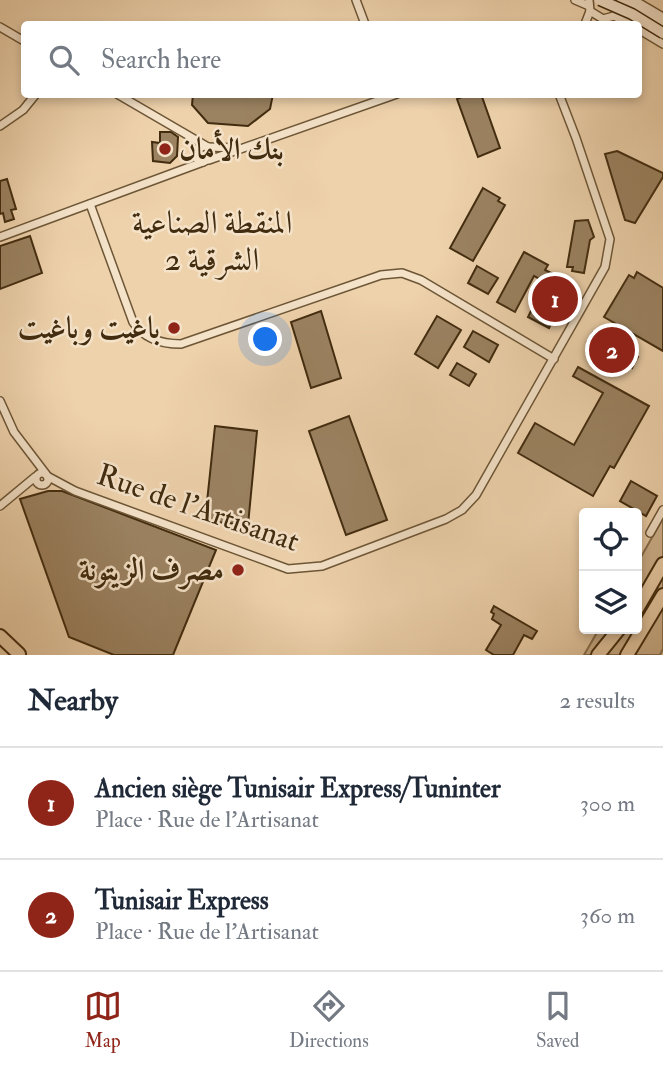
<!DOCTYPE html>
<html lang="en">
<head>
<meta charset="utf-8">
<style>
  :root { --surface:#fff; --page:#f2f2f3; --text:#1f2937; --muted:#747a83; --line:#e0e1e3; --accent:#8f2418 }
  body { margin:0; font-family:"IM FELL Double Pica",Amiri,serif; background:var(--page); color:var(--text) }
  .controls { position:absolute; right:21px; bottom:21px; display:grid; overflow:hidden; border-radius:7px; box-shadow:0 4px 10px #0003 }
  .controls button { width:63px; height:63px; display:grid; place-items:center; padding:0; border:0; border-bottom:2px solid var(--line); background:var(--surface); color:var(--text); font:35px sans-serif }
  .you { position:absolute; left:266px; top:340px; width:24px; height:24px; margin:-18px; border:5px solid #fff; border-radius:50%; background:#1a73e8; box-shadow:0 0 0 10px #1a73e833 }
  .badge { display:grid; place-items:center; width:46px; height:46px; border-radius:50%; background:var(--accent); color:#fff; font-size:23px; font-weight:700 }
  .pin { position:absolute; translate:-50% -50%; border:4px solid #fff; box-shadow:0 2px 7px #0006 }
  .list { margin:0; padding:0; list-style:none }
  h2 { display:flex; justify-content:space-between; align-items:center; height:91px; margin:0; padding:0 28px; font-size:30px }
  h2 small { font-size:23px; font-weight:400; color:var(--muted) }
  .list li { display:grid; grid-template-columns:46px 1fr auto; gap:21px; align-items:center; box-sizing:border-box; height:112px; padding:0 28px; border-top:2px solid var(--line) }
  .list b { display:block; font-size:26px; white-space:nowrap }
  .list p { margin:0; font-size:23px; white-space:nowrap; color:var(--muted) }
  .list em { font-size:23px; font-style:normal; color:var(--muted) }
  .icon { flex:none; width:38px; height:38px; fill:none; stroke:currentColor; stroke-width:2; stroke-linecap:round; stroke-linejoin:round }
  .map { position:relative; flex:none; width:663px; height:655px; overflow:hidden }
  .search { position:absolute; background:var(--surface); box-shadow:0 4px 10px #0003; left:21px; right:21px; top:21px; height:77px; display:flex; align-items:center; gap:18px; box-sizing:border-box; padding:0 24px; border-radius:7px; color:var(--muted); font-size:26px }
  .sheet { height:315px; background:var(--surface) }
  nav { display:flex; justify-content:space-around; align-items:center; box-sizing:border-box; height:98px; border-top:2px solid var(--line); background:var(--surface); font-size:19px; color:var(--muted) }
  nav a { display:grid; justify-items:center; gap:4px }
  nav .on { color:var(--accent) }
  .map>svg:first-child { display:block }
  .green { fill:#d1b691; stroke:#8a7150; stroke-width:2 }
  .building { fill:#9b8261; stroke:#422c0f; stroke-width:2 }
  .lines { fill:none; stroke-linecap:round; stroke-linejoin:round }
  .street-casing { stroke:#6d5636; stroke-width:10 }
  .secondary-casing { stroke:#422c0f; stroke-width:13 }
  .highway-casing { stroke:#422c0f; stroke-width:16 }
  .street { stroke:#f4e2c9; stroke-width:7 }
  .secondary { stroke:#f4e2c9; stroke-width:10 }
  .highway { stroke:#eed2ac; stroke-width:12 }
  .secondary-bridge-casing { stroke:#422c0f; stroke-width:13; stroke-linecap:butt }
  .secondary-bridge { stroke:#f4e2c9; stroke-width:10 }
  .poi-dot { fill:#8f2418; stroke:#f4e2c9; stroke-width:2.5 }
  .labels { text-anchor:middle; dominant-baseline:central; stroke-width:5; stroke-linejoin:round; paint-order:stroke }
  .poi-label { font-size:30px; font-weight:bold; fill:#422c0f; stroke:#f4e2c9; text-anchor:end }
  .street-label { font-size:30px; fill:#422c0f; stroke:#f4e2c9 }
  .neighbourhood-label { font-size:32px; fill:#422c0f; stroke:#f4e2c9 }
</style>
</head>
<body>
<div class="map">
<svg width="663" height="655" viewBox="0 0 663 655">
  <rect width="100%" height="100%" fill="#eed2ac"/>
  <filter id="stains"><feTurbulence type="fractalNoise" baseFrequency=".00286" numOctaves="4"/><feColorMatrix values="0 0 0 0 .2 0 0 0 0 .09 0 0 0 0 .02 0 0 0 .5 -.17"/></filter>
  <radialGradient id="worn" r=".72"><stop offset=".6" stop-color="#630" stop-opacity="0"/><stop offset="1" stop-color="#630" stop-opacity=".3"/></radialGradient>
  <!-- green -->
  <polygon class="green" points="663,518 663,649 660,655 584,655 599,629 637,629 637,564"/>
  <!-- building -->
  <g class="building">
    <polygon points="193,94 273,94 270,109 248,126 208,123 192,105"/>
    <polygon points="469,94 481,94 500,148 478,157 457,99"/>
    <polygon points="160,132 171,132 178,137 177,156 170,163 153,161 152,142 160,143"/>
    <polygon points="617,151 663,173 663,177 635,223 625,220 605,154"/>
    <polygon points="7,179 16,209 11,210 14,219 5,222 3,213 0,214 0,181"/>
    <polygon points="483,188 500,198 498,201 505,205 473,261 450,248"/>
    <polygon points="588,220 594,237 590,240 584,273 572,271 573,267 567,267 575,221"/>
    <polygon points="30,236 42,273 0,289 0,246"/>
    <polygon points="524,252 548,265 545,270 572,283 560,305 563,306 556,321 553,319 549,328 528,317 533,307 549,316 555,304 539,295 546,283 534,276 515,312 497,302"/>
    <polygon points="477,266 498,278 488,294 468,283"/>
    <polygon points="637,272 663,288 663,351 604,317 629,275 634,278"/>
    <polygon points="321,311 341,378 311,388 291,322"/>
    <polygon points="437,316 461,330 438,368 415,354"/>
    <polygon points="473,331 498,345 489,362 464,347"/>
    <polygon points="593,332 638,357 632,368 587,342"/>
    <polygon points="457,363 476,374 469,386 450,375"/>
    <polygon points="578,367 649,406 614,468 610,466 593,496 518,453 535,423 574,445 603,393 573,376"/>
    <polygon points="349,416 387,520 346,535 309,431"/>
    <polygon points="215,426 257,431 248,525 205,521"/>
    <polygon points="631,481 657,496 646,516 620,501"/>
    <polygon points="48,491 62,491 216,550 173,655 114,655 69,637 20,499"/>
    <polygon points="494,606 537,631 532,639 524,635 513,655 494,655 486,650 501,625 492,619 494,614 491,612"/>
  </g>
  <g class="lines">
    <defs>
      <g id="street">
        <polyline points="356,0 365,24"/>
        <polyline points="575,0 589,6"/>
        <polyline points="589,0 590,11 603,19 614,16 621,5"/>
        <polyline points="634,0 663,17"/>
        <polyline points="614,16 631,24"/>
        <polyline points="585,24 590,11"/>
        <polyline points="0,27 24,41"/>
        <polyline points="638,29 663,44"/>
        <polyline points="117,94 208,147 211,152 211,158 203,162 197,159 196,153 199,148 205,146"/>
        <polyline points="0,126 23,110 36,94"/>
        <polyline points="208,147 238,148"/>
        <polyline points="209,160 397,94"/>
        <path d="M90,204L133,322C144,339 162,344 181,344L381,275L402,273L421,280L554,359"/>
        <polyline points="0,237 203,162"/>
        <polyline points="0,401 14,432 46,474"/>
        <circle cx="42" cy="479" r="6"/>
        <polyline points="47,476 75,491 288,569 322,566 446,519 462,510 476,495 605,267 610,239 576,138 559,94"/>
        <polyline points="0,506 35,477"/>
        <polyline points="650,533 663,510"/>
      </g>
      <polyline id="secondary" points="622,0 663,23"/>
      <g id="highway">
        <polyline points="637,609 663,564"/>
        <polyline points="0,636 19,654"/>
        <polyline points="598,655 619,629"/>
        <polyline points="627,655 663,595"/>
      </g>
    </defs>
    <!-- street casing -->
    <use href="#street" class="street-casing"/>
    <!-- secondary casing -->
    <use href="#secondary" class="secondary-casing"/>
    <!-- highway casing -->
    <use href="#highway" class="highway-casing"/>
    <!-- street -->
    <use href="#street" class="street"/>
    <!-- secondary -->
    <use href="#secondary" class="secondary"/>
    <!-- highway -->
    <use href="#highway" class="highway"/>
    <defs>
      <polyline id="secondary-bridge" points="600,0 632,14 663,33"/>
    </defs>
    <!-- secondary-bridge casing -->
    <use href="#secondary-bridge" class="secondary-bridge-casing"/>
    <!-- secondary-bridge -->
    <use href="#secondary-bridge" class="secondary-bridge"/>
  </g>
  <!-- markers -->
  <g class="poi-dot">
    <circle cx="165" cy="149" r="7"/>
    <circle cx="174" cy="328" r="7"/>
    <circle cx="238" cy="570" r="7"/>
  </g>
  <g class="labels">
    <!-- poi labels -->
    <g class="poi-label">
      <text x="179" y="149" text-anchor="start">بنك الأمان</text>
      <text x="160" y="328">باغيت وباغيت</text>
      <text x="224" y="570">مصرف الزيتونة</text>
    </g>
    <!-- street labels -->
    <g class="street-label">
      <text transform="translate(198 508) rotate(19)">Rue de l'Artisanat</text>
    </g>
    <!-- neighbourhood labels -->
    <g class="neighbourhood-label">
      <text x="212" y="223">المنقطة الصناعية<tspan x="212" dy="37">الشرقية 2</tspan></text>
    </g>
  </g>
  <rect width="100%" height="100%" filter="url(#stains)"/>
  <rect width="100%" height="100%" fill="url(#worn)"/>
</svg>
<div class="controls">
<button><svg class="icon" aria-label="locate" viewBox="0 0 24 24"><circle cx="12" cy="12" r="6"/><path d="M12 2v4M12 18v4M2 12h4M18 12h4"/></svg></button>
<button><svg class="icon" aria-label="layers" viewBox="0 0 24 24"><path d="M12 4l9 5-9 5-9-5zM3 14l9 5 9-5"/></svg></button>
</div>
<div class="you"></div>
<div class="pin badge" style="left:555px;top:299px">1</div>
<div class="pin badge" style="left:612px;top:350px">2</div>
<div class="search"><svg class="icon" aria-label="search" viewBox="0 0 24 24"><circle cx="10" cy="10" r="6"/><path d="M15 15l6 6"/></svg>Search here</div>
</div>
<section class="sheet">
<h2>Nearby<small>2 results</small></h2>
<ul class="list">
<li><span class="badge">1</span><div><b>Ancien siège Tunisair Express/Tuninter</b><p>Place · Rue de l'Artisanat</p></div><em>300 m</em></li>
<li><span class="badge">2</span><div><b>Tunisair Express</b><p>Place · Rue de l'Artisanat</p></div><em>360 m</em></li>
</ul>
</section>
<nav>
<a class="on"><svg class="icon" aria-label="map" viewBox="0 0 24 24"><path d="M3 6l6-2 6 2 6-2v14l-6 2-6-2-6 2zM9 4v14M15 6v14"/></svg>Map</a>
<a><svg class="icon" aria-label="directions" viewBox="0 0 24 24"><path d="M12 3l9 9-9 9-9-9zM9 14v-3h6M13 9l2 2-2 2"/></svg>Directions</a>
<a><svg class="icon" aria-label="saved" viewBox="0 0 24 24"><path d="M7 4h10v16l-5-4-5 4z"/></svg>Saved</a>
</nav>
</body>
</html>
